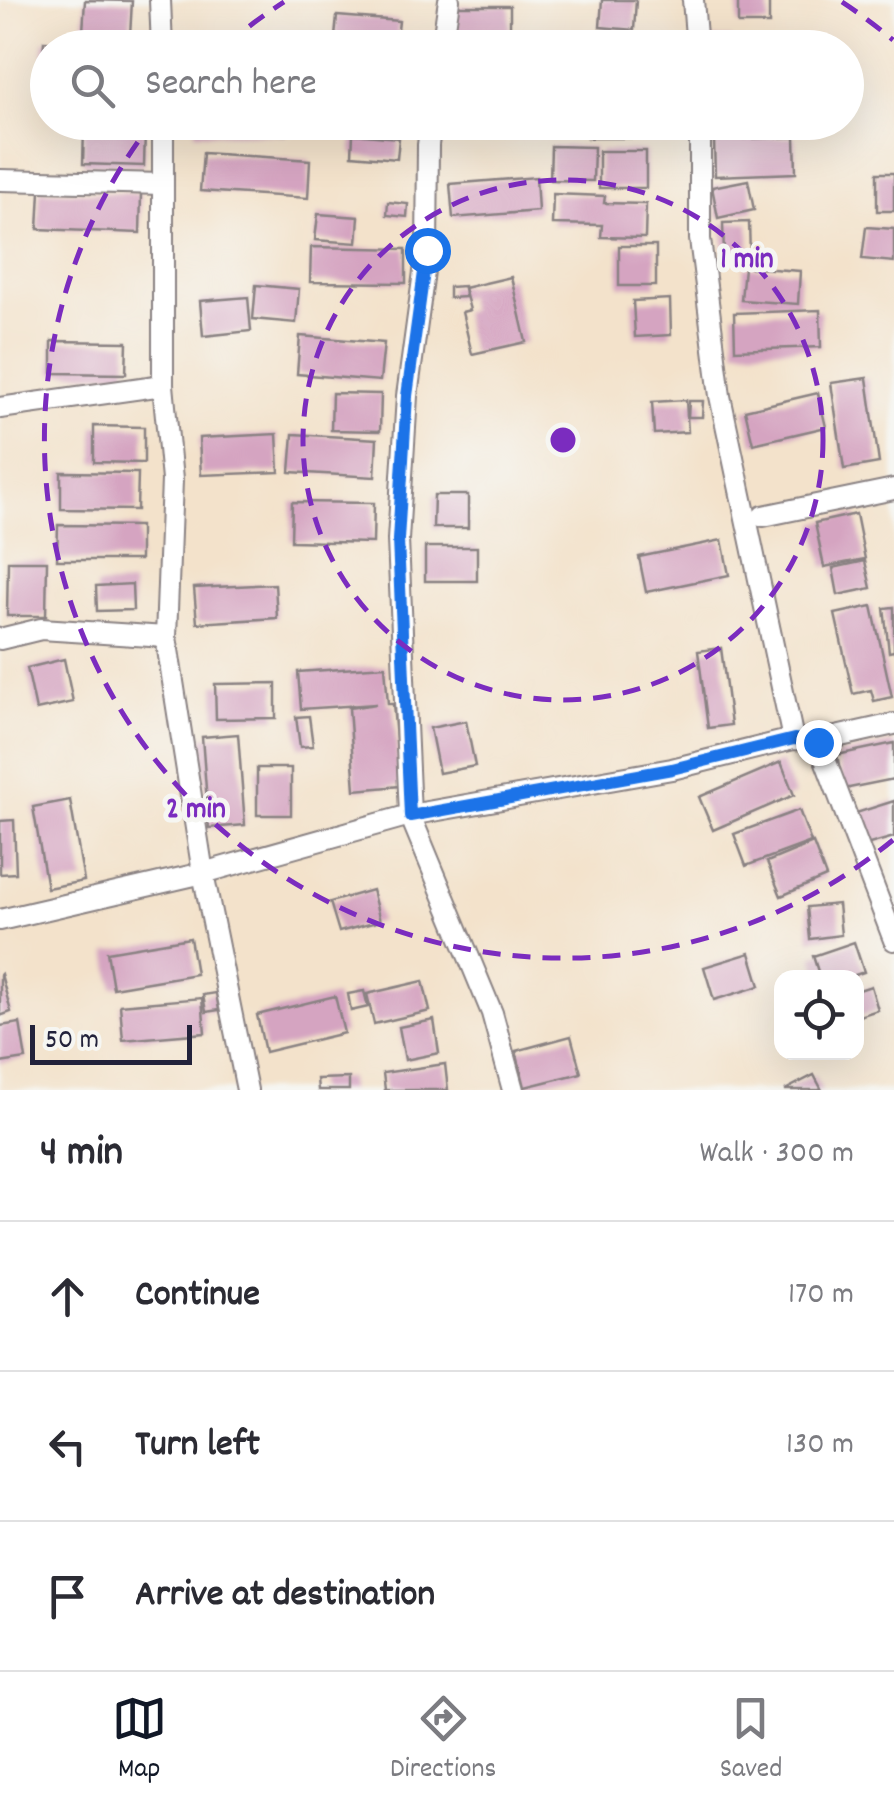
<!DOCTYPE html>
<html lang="en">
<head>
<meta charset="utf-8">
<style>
  :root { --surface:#fff; --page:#f7f7f7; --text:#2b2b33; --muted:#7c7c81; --line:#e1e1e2; --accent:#111827 }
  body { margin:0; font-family:Dekko,sans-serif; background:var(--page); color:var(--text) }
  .controls { position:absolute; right:30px; bottom:30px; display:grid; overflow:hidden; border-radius:20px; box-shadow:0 10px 40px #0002 }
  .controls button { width:90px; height:90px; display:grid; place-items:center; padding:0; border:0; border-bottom:2px solid var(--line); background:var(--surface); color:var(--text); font:50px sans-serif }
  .scale { position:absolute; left:30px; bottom:25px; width:162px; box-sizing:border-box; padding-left:10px; border:5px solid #22223b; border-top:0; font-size:28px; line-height:35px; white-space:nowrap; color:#22223b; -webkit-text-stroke:8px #f6f6f2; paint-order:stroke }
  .stop { position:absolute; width:30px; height:30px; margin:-22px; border:8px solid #1a73e8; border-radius:50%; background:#fff }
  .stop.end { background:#1a73e8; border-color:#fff; box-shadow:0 2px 10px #0008 }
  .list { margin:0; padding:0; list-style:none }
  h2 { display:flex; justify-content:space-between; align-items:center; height:130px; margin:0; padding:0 40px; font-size:42px }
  h2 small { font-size:32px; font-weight:400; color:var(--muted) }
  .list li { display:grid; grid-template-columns:65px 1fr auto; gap:30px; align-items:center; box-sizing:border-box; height:150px; padding:0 40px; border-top:2px solid var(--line) }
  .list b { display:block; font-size:38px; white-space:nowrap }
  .list em { font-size:32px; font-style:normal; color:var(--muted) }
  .icon { flex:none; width:55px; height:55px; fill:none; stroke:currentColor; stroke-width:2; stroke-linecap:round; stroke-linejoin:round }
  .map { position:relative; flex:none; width:894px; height:1090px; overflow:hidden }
  .search { position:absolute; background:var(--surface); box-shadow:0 10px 40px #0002; left:30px; right:30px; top:30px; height:110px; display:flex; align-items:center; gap:25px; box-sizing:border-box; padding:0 35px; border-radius:55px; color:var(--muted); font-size:38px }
  .sheet { height:580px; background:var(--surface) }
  nav { display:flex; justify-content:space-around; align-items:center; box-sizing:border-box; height:140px; border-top:2px solid var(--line); background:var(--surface); font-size:28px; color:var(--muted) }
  nav a { display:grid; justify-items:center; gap:5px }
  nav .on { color:var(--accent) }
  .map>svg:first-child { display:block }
  .building { fill:#d5a4c1 }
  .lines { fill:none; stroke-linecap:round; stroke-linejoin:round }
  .street-casing { stroke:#8a8283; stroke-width:24 }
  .street { stroke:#fff; stroke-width:20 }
  .route { stroke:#1a73e8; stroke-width:12 }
  .ring { fill:none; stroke:#7b2cbf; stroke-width:5; stroke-dasharray:18 12 }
  .centre { fill:#7b2cbf; stroke:#f6f6f2; stroke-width:5 }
  .ring-label { font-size:30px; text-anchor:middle; font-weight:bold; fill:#7b2cbf; stroke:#f6f6f2; stroke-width:10; stroke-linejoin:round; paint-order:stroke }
</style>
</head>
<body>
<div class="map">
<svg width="894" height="1090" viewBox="0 0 894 1090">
  <rect width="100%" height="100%" fill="#f6f6f2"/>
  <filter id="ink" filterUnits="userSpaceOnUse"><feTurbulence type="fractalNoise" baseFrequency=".01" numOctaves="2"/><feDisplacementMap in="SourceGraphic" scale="20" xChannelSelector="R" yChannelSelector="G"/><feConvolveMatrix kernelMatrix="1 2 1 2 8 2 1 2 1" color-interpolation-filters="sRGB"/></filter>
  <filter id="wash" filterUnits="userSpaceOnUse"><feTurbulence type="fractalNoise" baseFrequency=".0048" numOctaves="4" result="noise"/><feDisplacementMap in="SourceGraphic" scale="40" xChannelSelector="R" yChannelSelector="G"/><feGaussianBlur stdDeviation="2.25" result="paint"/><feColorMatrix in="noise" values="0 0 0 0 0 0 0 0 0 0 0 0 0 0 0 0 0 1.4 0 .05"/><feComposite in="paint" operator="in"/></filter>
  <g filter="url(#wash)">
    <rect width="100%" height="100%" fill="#f3e2cb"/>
    <g id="blocks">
      <!-- building -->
      <g class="building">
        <polygon points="85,0 132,1 130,36 83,32"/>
        <polygon points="602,0 636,0 634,30 600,27"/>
        <rect x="738" y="0" width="31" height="24"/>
        <polygon points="455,6 510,6 510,41 455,40"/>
        <polygon points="337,16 399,21 396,48 334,48"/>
        <polygon points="731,38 731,48 708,48 708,39"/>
        <polygon points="44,41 66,42 66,48 48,48 48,86 41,86"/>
        <polygon points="195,122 286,122 286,135 195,133"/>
        <rect x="587" y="122" width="60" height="16"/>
        <polygon points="84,128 145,130 144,166 83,164"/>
        <polygon points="353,134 399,138 397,159 352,155"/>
        <polygon points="795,137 796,173 715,176 714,140"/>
        <polygon points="551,146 594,147 593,181 550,180"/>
        <rect x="599" y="151" width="47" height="37"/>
        <polygon points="203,153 310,160 308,198 200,191"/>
        <rect x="877" y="173" width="17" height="38"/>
        <polygon points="536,177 538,211 453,218 450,184"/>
        <polygon points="748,180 754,210 718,218 712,187"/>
        <polygon points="40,191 141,194 140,233 38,229"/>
        <polygon points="553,194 605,196 604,203 646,204 645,238 601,237 602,225 552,224"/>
        <polygon points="388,202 408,204 407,217 387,215"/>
        <polygon points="318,214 359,217 357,243 315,240"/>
        <polygon points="749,222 750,255 724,256 723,223"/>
        <polygon points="866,227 894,229 894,262 862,259"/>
        <rect x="619" y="246" width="37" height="40"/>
        <polygon points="311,247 406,249 406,283 310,282"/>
        <polygon points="744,267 800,271 798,304 741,300"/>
        <polygon points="511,277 526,342 472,354 462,312 470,310 464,288"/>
        <polygon points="256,285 299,289 296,323 253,319"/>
        <polygon points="464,286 465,297 449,298 449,287"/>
        <polygon points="248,297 251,331 203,336 200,301"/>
        <polygon points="670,299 671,335 635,337 633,301"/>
        <polygon points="820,310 821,347 735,350 734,313"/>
        <polygon points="300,336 384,343 380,381 297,374"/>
        <polygon points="52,341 127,342 126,374 52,373"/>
        <polygon points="867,378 879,463 844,469 831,383"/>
        <polygon points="332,393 381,394 380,431 331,430"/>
        <polygon points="818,393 826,427 753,444 745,410"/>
        <polygon points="686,400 688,432 654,434 652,402"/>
        <polygon points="689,401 703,401 702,417 688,417"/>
        <polygon points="94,426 144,427 144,463 94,462"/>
        <polygon points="277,434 279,472 201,475 199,438"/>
        <polygon points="293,434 377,439 375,477 290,472"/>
        <polygon points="61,472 138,473 137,510 61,509"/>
        <polygon points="434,495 468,495 468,528 433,528"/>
        <polygon points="292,502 374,503 373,543 291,541"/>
        <polygon points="856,514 865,559 824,567 815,523"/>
        <polygon points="58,525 140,526 140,560 57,560"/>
        <polygon points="722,540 729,575 646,592 639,557"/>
        <rect x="425" y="547" width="52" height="34"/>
        <polygon points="8,561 47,561 46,616 7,616"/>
        <polygon points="865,561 871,588 838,595 833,568"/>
        <polygon points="132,584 133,610 97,611 96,586"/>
        <polygon points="275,584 277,618 197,623 194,588"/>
        <polygon points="872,606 892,697 874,701 871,690 853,694 835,614"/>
        <polygon points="894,607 894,651 889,652 884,608"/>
        <polygon points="721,648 731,725 708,728 698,651"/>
        <polygon points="64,659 73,702 36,710 27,668"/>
        <polygon points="385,666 388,704 393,704 400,786 355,790 349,708 376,704 301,709 298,672"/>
        <polygon points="276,683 276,718 216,719 215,684"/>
        <polygon points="309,716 313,746 300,747 296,717"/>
        <polygon points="466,721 475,766 439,773 430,728"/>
        <polygon points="238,734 245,825 209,828 202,737"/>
        <polygon points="894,743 894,779 844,789 837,755"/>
        <polygon points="781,762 794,795 713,830 699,797"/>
        <rect x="257" y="768" width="34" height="47"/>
        <polygon points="70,800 84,881 47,888 33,807"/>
        <polygon points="894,801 894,837 866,845 856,813"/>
        <polygon points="799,810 811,842 746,866 734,834"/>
        <polygon points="14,820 16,873 0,874 0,821"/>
        <polygon points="813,843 826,877 781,896 767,862"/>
        <polygon points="372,890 380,921 339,932 330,902"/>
        <polygon points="838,904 841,935 810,939 807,907"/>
        <polygon points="190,938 196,974 113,988 107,952"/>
        <polygon points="854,942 864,972 846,978 820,978 813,956"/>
        <polygon points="750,953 760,986 714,1000 704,967"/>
        <polygon points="1,974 11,1012 0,1016 0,975"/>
        <polygon points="423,981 430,1011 374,1024 367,994"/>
        <polygon points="871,986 878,1010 856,1017 856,991"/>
        <polygon points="364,991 368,1007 351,1011 348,994"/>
        <polygon points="216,993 219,1010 206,1012 203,995"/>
        <polygon points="335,996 344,1033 265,1052 257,1015"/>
        <polygon points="202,998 205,1033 123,1040 120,1005"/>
        <polygon points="434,1020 439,1053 405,1060 399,1027"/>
        <polygon points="20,1023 26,1059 0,1063 0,1026"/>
        <polygon points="571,1036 581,1073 525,1087 516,1051"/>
        <polygon points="445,1064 448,1090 385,1090 383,1073"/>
        <polygon points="814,1075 822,1090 785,1090"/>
        <polygon points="349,1078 349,1090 318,1090 317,1079"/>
      </g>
    </g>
  </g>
  <g filter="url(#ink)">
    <use href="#blocks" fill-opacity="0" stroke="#8a8283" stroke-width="2.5"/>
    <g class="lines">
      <defs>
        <g id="street">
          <polyline points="160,0 162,48"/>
          <polyline points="693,0 697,48"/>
          <polyline points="442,48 449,0"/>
          <polyline points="163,122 163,385 172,480 166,637 203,873 247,1090"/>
          <polyline points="431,122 428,145 427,250 407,396 398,540 410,815 492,1013 513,1090"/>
          <polyline points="700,122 700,239 720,396 793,739"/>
          <polyline points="0,180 163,184"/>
          <polyline points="0,408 163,385"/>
          <polyline points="763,516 894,489"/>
          <polyline points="0,639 41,629 166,637"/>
          <polyline points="818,741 894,940"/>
          <polyline points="0,920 203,873 410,815 672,769 793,739 818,741 894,724"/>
        </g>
      </defs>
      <!-- street casing -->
      <use href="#street" class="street-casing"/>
      <!-- street -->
      <use href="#street" class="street"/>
    </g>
  </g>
  <g class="lines" filter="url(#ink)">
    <!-- route -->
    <polyline class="route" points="427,250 407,396 398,540 410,816 672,769 794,739 818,742"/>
  </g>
  <!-- distance rings -->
  <g class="ring">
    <circle cx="563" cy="440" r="260"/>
    <path d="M893 840A519 519 0 0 1 151 124M226 45A519 519 0 0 1 284 2M842 2A519 519 0 0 1 893 40"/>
  </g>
  <circle cx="563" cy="440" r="15" class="centre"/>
  <g class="ring-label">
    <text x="747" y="267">1 min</text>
    <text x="196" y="817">2 min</text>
  </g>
</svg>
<div class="controls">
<button><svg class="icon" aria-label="locate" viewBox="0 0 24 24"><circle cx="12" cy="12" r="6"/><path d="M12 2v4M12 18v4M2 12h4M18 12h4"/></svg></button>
</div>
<div class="scale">50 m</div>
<div class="stop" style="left:427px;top:250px"></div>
<div class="stop end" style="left:818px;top:742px"></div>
<div class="search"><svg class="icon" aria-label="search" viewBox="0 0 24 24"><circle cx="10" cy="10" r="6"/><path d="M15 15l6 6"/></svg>Search here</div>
</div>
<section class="sheet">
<h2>4 min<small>Walk · 300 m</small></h2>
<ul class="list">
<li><svg class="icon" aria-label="ahead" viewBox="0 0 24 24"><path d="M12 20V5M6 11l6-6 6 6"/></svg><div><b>Continue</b></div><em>170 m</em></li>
<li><svg class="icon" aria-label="left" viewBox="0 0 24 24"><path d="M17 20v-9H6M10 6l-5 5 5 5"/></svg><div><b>Turn left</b></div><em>130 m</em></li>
<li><svg class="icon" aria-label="arrive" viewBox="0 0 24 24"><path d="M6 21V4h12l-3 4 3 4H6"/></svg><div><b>Arrive at destination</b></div></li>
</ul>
</section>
<nav>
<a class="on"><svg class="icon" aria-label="map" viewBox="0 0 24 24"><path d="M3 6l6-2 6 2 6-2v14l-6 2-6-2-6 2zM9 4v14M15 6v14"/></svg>Map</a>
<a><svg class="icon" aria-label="directions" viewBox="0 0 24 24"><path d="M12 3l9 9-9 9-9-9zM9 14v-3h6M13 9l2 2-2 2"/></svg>Directions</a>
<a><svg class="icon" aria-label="saved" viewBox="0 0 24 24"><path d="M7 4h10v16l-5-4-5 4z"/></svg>Saved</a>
</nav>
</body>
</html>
